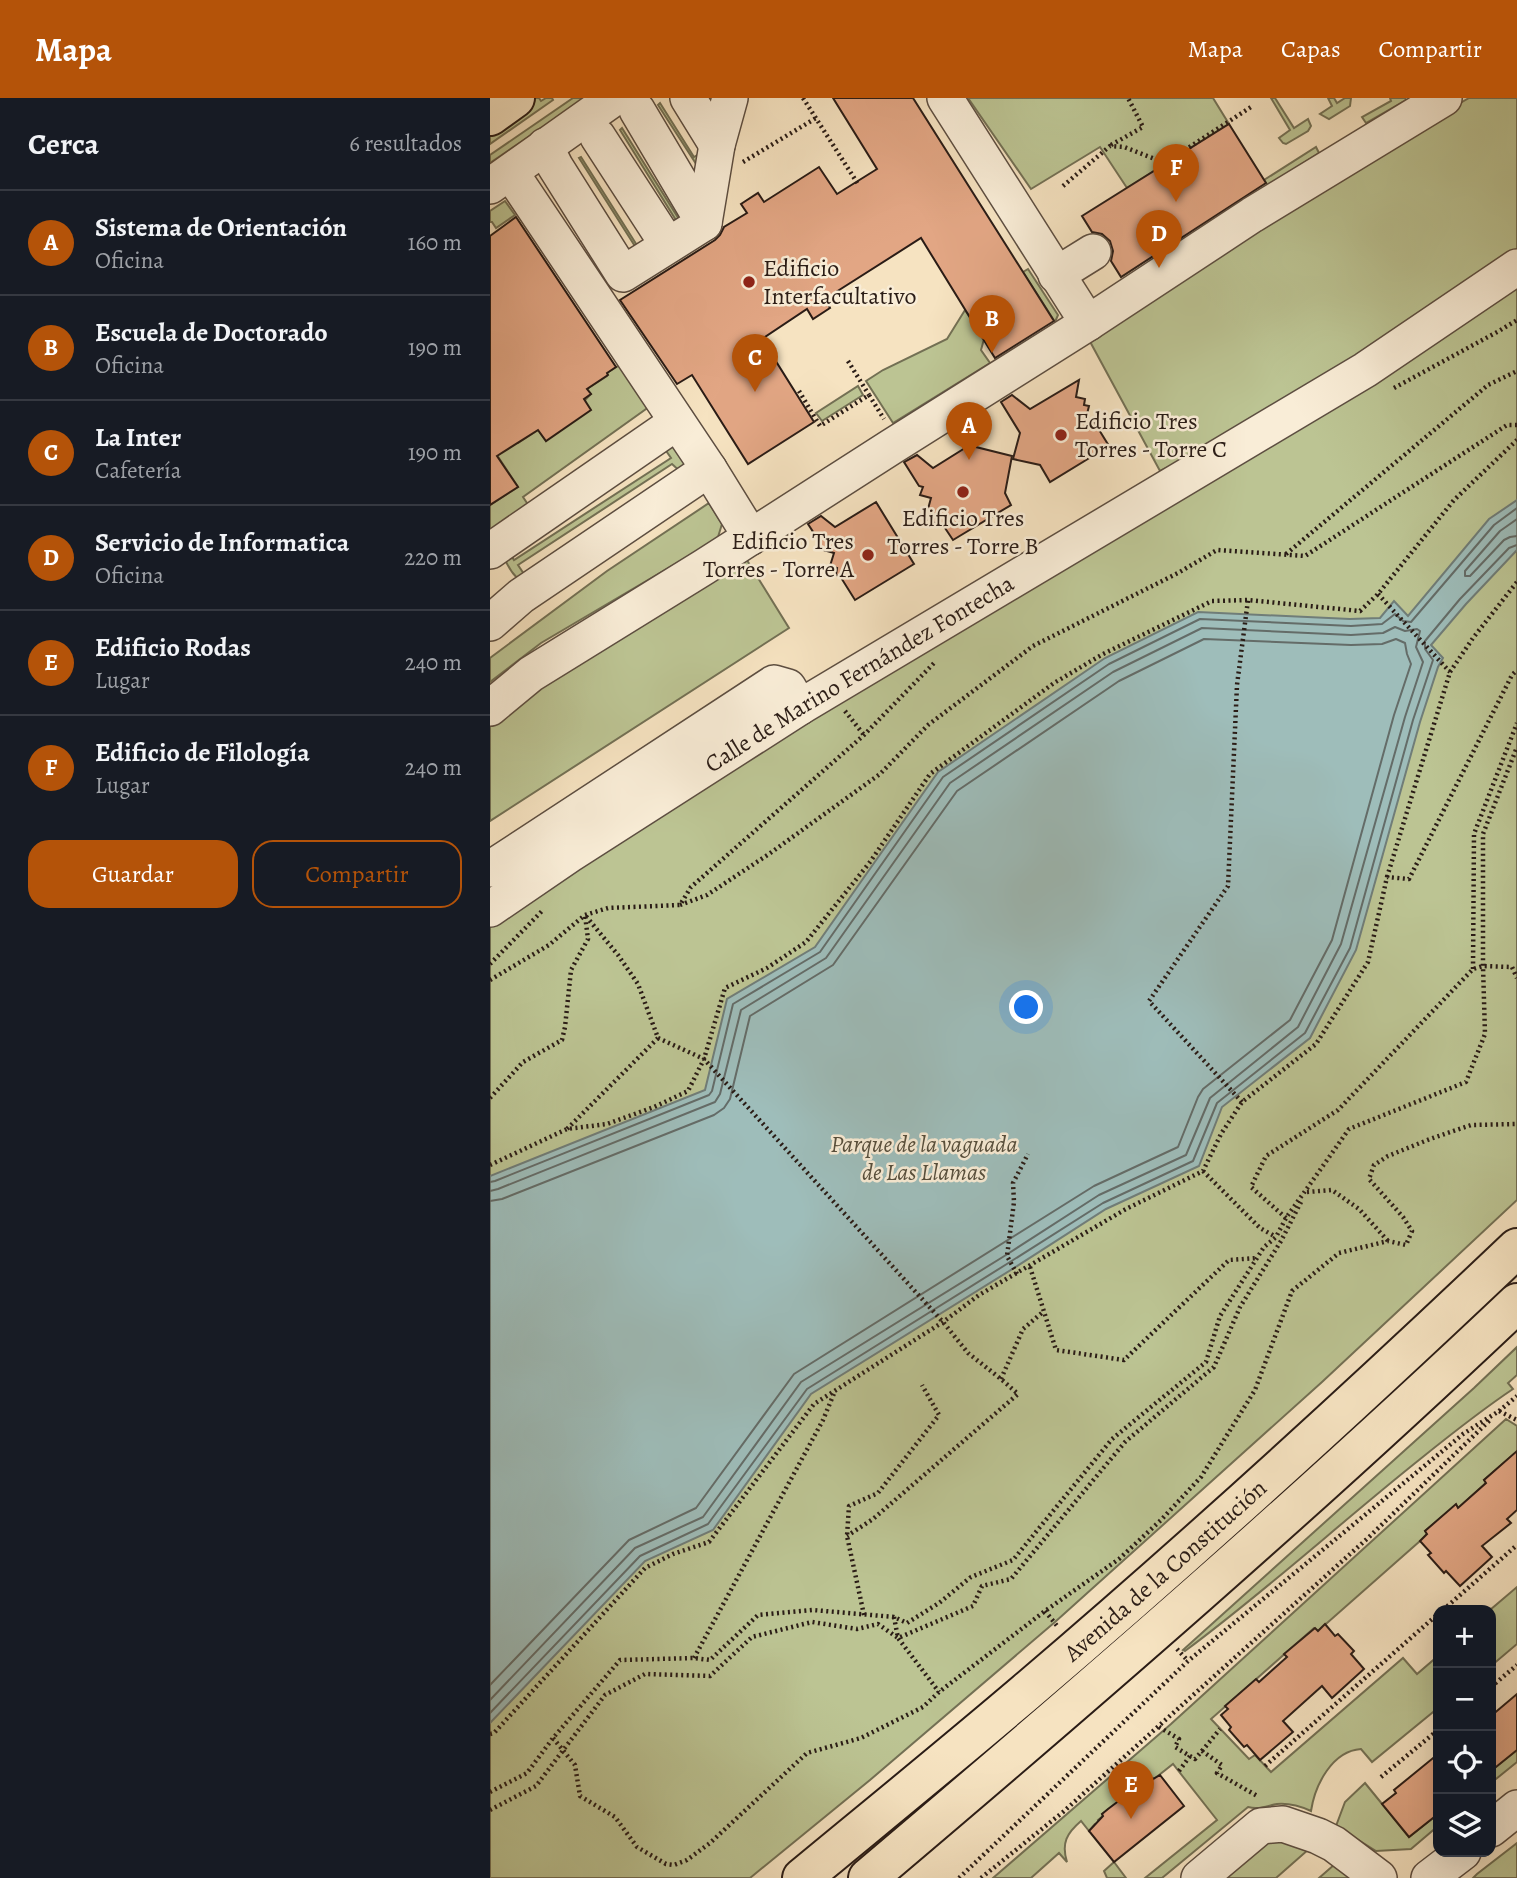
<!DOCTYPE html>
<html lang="es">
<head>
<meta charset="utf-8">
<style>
  :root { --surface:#171b24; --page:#20242c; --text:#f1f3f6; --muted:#9ea1a6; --line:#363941; --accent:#b45309 }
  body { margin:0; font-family:Alegreya,serif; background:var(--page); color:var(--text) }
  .controls { position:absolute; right:21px; bottom:21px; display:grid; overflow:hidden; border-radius:14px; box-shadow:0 7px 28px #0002 }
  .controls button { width:63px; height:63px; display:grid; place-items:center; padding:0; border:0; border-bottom:2px solid var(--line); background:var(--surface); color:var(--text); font:35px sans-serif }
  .you { position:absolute; left:537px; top:910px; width:24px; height:24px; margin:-18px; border:5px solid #fff; border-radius:50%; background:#1a73e8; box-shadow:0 0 0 10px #1a73e833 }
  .badge { display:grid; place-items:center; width:46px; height:46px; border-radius:50%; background:var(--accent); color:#fff; font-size:23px; font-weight:700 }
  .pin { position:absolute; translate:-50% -58px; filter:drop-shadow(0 2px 4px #0008) }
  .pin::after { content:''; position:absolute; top:37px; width:24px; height:21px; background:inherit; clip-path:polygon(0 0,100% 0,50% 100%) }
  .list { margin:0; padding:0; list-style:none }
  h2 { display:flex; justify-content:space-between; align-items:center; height:91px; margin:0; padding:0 28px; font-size:30px }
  h2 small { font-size:23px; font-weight:400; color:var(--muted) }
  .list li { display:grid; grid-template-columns:46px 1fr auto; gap:21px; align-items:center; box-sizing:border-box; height:105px; padding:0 28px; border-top:2px solid var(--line) }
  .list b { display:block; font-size:26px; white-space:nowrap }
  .list p { margin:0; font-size:23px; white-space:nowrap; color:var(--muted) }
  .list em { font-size:23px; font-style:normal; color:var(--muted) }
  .actions { display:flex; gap:14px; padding:21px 28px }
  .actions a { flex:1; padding:16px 0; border:2px solid var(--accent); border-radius:21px; text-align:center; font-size:24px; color:var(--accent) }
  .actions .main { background:var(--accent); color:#fff }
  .icon { flex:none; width:38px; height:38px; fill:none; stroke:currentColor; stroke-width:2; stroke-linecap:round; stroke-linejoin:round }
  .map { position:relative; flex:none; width:1027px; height:1780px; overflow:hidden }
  header { display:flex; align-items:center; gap:42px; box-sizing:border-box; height:98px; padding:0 35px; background:var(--accent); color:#fff }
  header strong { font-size:33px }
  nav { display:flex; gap:38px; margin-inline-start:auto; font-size:24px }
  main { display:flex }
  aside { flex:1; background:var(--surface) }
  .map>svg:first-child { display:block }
  .green { fill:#bcc493; stroke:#737054; stroke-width:2 }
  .water { fill:#9ebdba; stroke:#707d78; stroke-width:2 }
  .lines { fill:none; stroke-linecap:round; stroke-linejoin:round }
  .shore { stroke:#646c68; stroke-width:2 }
  .building { fill:#e2a684; stroke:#2a1c16; stroke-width:2 }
  .minor-casing { stroke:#5d4e41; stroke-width:38 }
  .major-casing { stroke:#2a1c16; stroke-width:42 }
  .path { stroke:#2a1c16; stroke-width:4.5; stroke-dasharray:2 3.5; stroke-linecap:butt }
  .minor { stroke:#f9edd7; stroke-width:35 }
  .major { stroke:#f6e3c1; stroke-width:38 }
  .poi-dot { fill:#8f2418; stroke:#f9edd7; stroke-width:2.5 }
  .labels { text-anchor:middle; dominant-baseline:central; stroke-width:5; stroke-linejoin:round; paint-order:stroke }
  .poi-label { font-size:24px; fill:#2a1c16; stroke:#f9edd7; text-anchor:start }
  .street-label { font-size:24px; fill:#2a1c16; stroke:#f9edd7 }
  .park-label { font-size:24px; font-style:italic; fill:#564e3c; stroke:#f9edd7 }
</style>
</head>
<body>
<header>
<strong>Mapa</strong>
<nav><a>Mapa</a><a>Capas</a><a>Compartir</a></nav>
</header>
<main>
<aside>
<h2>Cerca<small>6 resultados</small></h2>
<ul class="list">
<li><span class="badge">A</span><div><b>Sistema de Orientación</b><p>Oficina</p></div><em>160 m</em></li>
<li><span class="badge">B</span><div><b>Escuela de Doctorado</b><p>Oficina</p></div><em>190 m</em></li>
<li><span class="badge">C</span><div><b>La Inter</b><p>Cafetería</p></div><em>190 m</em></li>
<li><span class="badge">D</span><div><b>Servicio de Informatica</b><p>Oficina</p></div><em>220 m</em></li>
<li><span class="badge">E</span><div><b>Edificio Rodas</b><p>Lugar</p></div><em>240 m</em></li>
<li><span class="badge">F</span><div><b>Edificio de Filología</b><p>Lugar</p></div><em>240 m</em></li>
</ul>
<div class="actions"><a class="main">Guardar</a><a>Compartir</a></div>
</aside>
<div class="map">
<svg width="1027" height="1780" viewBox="0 0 1027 1780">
  <rect width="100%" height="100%" fill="#f6e3c1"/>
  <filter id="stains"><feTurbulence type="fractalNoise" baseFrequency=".00286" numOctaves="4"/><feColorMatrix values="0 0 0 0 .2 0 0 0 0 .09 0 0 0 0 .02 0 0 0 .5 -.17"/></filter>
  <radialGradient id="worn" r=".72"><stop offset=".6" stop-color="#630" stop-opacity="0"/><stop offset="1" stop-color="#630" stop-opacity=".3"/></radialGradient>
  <!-- green -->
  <g class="green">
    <polygon points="44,0 49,0 51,3 56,0 62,0 63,2 0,46 0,30"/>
    <polygon points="83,0 96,0 0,65 0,57"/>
    <polygon points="478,0 723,0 739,26 637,90 610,49 541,91"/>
    <polygon points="781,0 785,0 804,30 818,21 821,28 818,33 796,46 793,45 789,40 800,32"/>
    <polygon points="838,0 844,0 847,5 855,0 861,0 860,8 839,21 830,16 842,8"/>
    <polygon points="900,0 915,0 916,2 876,25 872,19 901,3"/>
    <polygon points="979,0 1027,0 1027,155 760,330 670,373 597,238 886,54"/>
    <polygon points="170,5 204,59 219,50 212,75 168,7"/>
    <polygon points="132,30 192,126 189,127 130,32"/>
    <polygon points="826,49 829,55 778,88 774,82"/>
    <polygon points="91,59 150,152 148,153 89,60"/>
    <polygon points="15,103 25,117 6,130 2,124 0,124 0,113"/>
    <polygon points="538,171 568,217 565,224 533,174"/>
    <polygon points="1027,188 1027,1102 832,1284 565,1524 380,1682 260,1780 0,1780 0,828 92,766 289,638"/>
    <polygon points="475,212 494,241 491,252 500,265 403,325 376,283 393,272 457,241"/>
    <polygon points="134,264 163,306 33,399 43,414 0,444 0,407 28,389 3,351 22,339 28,345 48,332 56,343 101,296 97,291 117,278 117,275"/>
    <polygon points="368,288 373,297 332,323 326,315"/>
    <path d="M179,344L196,353L194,377L182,366L28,467L36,479L28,481C21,474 17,468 14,458L18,453L24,462L181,360L172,347Z"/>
    <polygon points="219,405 232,426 228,439 219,446 51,545 0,584 0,560 117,473"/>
    <polygon points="255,459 299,530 0,723 0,624 43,588"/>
    <path d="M1027,1249V1277L1018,1285L1023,1291C990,1313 960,1337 929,1362C850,1425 776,1493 695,1553L693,1552L984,1290Z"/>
    <path d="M1016,1321L1027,1328V1358L1024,1356L994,1382L996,1385L968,1410L966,1407L935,1433L937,1436L930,1443L828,1533L824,1530L721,1621L759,1661L765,1657L781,1674L913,1560L927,1576L948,1558V1610L882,1664L871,1651C842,1653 825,1687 821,1713C810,1708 799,1705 787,1706C776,1708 769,1712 758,1709L672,1780H655L727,1722L683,1666L664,1681L663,1680L659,1686L656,1683L652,1687L650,1686L647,1689L648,1690L641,1693V1695L612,1716L613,1718L608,1722L610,1725L605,1726L599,1733L591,1723C577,1735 571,1745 577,1764L569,1755L541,1780H503L681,1626Z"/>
    <polygon points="1027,1489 1027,1546 1001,1568 1000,1512"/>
    <polygon points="1027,1652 1027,1664 1001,1685 1001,1673"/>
    <polygon points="875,1685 919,1739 948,1716 948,1728 921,1751 886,1753 846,1728 855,1704"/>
    <polygon points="776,1739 819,1751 786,1780 723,1780"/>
    <polygon points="1027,1745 1027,1780 983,1780 987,1776"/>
    <polygon points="624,1764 636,1780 617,1780 614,1773"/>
    <polygon points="845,1766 864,1780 829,1780"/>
  </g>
  <!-- water -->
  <polygon class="water" points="1027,402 1027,452 976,506 941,547 953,560 948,569 930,624 866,852 820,940 732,1009 709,1068 616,1111 524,1170 321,1296 223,1432 155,1463 0,1625 0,1078 215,992 237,901 325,849 448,674 615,560 708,514 860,521 890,520 904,503 918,518 999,421"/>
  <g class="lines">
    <!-- shore -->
    <g class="shore">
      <polyline points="1027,421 1010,433 975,473 975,478 980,478 1014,442 1020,439 1027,438"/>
      <polyline points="0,1084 5,1083 219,997 222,993 243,906 330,854 453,679 619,566 710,521 861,528 892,526 905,516 913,523 921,524 1004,427 1027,410"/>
      <polyline points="0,1093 8,1091 225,1004 230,996 251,912 336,860 460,685 623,574 712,530 861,537 893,535 905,529 915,533 927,531 930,533 926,549 933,564 915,619 851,846 808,929 720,1000 696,1057 609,1097 516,1157 311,1284 213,1419 145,1450 0,1602"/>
      <polyline points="0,1103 12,1101 224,1017 234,1010 240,1001 260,918 343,867 467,693 629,583 714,541 861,547 892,546 906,541 915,545 917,556 921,566 904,617 842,842 800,922 713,991 708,999 688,1049 604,1088 304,1276 206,1410 139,1442 0,1587"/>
      <polyline points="0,1615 150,1458 218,1426 317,1291 520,1164 613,1105 703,1063 727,1005 815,935 860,850 923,622 943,562 935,551 935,543 970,501 1019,450 1027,447"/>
    </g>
  </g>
  <!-- building -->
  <g class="building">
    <polygon points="343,0 423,0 564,223 505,260 431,140 335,201 340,210 323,221 317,211 272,241 324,324 258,366 202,277 187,286 130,202 225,142 230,137 234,129 257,115 251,106 268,95 274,104 329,69 347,96 387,71"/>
    <polygon points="739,26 776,85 631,179 621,163 623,153 620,143 612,136 602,134 592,118"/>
    <polygon points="26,119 126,269 117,275 118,277 97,291 101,296 94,301 101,312 56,343 48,332 7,358 28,389 0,407 0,138"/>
    <polygon points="589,282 586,299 595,301 594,307 599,308 596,320 603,322 619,348 560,384 550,367 523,361 530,335 511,304 522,297 540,311"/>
    <polygon points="483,345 486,349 522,358 515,395 521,407 463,442 453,427 435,422 441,400 430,397 433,389 429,388 414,364 427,357 443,370"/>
    <polygon points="386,404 424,466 365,502 350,478 346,477 347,470 340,468 344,455 330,451 331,446 318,426 331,418 345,429"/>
    <polygon points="1027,1353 1027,1412 1017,1421 1021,1425 992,1448 1002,1459 970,1488 956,1473 954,1475 938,1457 941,1455 930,1443 937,1436 935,1433 966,1406 968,1410 996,1385 994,1382"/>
    <polygon points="835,1526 845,1538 848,1536 864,1553 861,1556 874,1571 842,1600 832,1588 793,1623 803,1634 770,1662 757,1647 754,1649 739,1632 741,1629 731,1617 738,1611 735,1608 766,1581 769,1584 797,1559 794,1556 825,1530 828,1533"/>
    <polygon points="1027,1596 1027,1652 1001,1673 1001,1618"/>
    <polygon points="948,1656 948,1716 919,1739 892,1706 906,1695 904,1692"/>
    <polygon points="670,1677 694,1708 624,1764 599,1733 613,1718 612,1716 618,1711 651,1686 656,1683 658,1684"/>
  </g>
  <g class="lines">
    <defs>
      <g id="minor">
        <polyline points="198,0 227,47"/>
        <polyline points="455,0 598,225"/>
        <polyline points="147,12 214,125"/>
        <polyline points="108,39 178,147"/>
        <polyline points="55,48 65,68 133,176 214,125 227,47 240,0"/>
        <polyline points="21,75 219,371 261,439"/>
        <polyline points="0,88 124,0"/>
        <polyline points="566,177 603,154"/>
        <polyline points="0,453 187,324"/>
        <polyline points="0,525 31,498 219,371"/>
        <polyline points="0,610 41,576 214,469 401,349 598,225 762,117 954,0"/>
        <polyline points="0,771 284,585 298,589 310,609"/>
        <path id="s1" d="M0,811L79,757L310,609L875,272L1027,169"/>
        <polyline points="1001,1731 1027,1710"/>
        <polyline points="709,1780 771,1728 793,1726 828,1738 844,1746 889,1780"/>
        <polyline points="939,1780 973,1754"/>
      </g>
      <g id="major">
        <polyline points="0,18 25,0"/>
        <path id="s2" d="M312,1780C387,1718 462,1657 536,1594C704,1451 867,1302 1027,1150"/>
        <path d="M378,1780C599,1593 817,1404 1027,1205"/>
      </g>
    </defs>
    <!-- minor casing -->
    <use href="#minor" class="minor-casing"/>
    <!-- major casing -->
    <use href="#major" class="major-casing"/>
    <!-- path -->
    <g class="path">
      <polyline points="313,0 368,86"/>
      <polyline points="621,47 653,29 638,0"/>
      <polyline points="253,64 326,20"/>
      <polyline points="573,88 620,48 634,49 675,65 761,9"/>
      <polyline points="358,263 379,297"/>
      <polyline points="904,290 1009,233 1027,222"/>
      <polyline points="309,293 330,328 379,297 394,321"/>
      <polyline points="796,456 998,287 1027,273"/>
      <polyline points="888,496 960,574"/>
      <polyline points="355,613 374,637"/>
      <polyline points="897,779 960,574 983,540 1027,484"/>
      <polyline points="190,807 217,797 279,756 390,676 438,627 543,548 688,475 727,452 815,458 1017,327 1027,327"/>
      <polyline points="0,866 53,812"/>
      <polyline points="983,871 984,736 1027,625"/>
      <polyline points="0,882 59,847 95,817 118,810 190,807 201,789 374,637 446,563"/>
      <polyline points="168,940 214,961 453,1224 478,1255 511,1281 528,1296 383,1421 357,1438"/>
      <polyline points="0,1000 33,964 72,942 75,929 81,872 98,841 95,817 128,857 148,886 168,940 77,1031"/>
      <polyline points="752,1004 659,903 738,788 747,587 758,502"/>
      <polyline points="0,1067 77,1031 117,1026 164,1009 198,993 214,961 235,890 277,870 316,844 380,764 440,676 564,585 613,556 722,503 758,502 870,513 888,496 964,402 1027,342"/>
      <polyline points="713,1073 770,1130 786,1139"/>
      <polyline points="817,1094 842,1092 869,1111 898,1143"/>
      <polyline points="796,1120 761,1089 776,1058 848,1012 983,871 993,868 1022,869 1027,880"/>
      <polyline points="540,1169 566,1252 634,1262 739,1162 768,1160"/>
      <polyline points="527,1176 517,1158 524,1104 523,1085 538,1056"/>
      <polyline points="511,1281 533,1231 554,1213"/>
      <polyline points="1009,1313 1027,1298"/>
      <polyline points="953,1512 1027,1447"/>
      <polyline points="555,1513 568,1529"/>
      <polyline points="374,1517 357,1438 359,1408 388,1395 449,1317 432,1287"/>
      <polyline points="404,1519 408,1540 449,1594"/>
      <polyline points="687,1551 698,1563"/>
      <polyline points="204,1560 333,1322 345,1293"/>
      <polyline points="1001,1589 1027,1567"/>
      <polyline points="669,1629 689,1641 685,1649 705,1661 712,1653 732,1667 727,1675 769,1699"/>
      <polyline points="0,1636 4,1635 155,1470 183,1456 219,1444 324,1306 453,1224 489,1197 636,1111 713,1073 731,1036 752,1004 826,946 878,864 897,779 919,781 1022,577 1027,572"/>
      <polyline points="63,1640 85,1667 90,1698 125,1719 147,1749 176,1766 184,1767 197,1762 220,1745 317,1655 371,1640 433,1609 449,1594 555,1513 629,1461 671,1422 711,1379 765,1292 802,1193 849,1155 898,1143 916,1147 922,1133 913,1119 879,1081 884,1067 898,1058 940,1041 981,1027 1027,1026"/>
      <polyline points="712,1653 730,1631"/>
      <polyline points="775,1668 948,1516"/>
      <polyline points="689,1673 700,1658"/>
      <polyline points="891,1679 948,1632"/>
      <polyline points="0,1694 37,1675 63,1640 130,1562 204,1560 220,1562 268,1517 323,1512 404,1519 417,1525 449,1505 481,1479 523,1462 622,1341 716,1264 730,1218 774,1149 786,1139 796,1120 859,1031 976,984 995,936 993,868 993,736 1027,649"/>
      <polyline points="0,1712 46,1688 115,1597 155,1576 220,1578 262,1539 322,1524 367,1531 388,1526 408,1540 483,1508 492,1488 521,1481 635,1344 724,1269 750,1209 791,1143 811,1104"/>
      <polyline points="469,1780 698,1563 973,1336 1009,1313 1027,1322"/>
      <polyline points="491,1780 573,1714 879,1439 1000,1322"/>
    </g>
    <!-- minor -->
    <use href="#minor" class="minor"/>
    <!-- major -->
    <use href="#major" class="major"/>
  </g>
  <!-- markers -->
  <g class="poi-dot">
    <circle cx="259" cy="184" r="7"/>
    <circle cx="571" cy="337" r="7"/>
    <circle cx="473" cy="394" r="7"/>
    <circle cx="378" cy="457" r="7"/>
  </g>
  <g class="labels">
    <!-- poi labels -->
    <g class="poi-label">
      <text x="273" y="170">Edificio<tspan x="273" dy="28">Interfacultativo</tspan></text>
      <text x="585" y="323">Edificio Tres<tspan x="585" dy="28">Torres - Torre C</tspan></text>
      <text x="473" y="420" text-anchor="middle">Edificio Tres<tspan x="473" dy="28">Torres - Torre B</tspan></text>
      <text x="364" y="443" text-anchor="end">Edificio Tres<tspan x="364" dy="28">Torres - Torre A</tspan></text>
    </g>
    <!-- street labels -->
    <g class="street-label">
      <text stroke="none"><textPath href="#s1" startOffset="438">Calle de Marino Fernández Fontecha</textPath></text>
      <text stroke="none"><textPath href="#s2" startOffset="476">Avenida de la Constitución</textPath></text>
    </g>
    <!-- park labels -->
    <g class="park-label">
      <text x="434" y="1046">Parque de la vaguada<tspan x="434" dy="28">de Las Llamas</tspan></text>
    </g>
  </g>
  <rect width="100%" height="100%" filter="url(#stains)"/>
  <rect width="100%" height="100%" fill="url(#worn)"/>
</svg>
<div class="controls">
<button>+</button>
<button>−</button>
<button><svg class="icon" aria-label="locate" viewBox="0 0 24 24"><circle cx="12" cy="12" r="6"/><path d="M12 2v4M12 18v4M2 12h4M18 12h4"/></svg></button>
<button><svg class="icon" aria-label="layers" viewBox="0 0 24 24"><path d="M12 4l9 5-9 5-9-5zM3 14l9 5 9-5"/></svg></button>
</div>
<div class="you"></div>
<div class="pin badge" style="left:479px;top:362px">A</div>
<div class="pin badge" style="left:502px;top:255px">B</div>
<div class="pin badge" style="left:265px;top:294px">C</div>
<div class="pin badge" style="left:669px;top:170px">D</div>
<div class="pin badge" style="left:641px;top:1721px">E</div>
<div class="pin badge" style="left:686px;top:104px">F</div>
</div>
</main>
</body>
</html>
